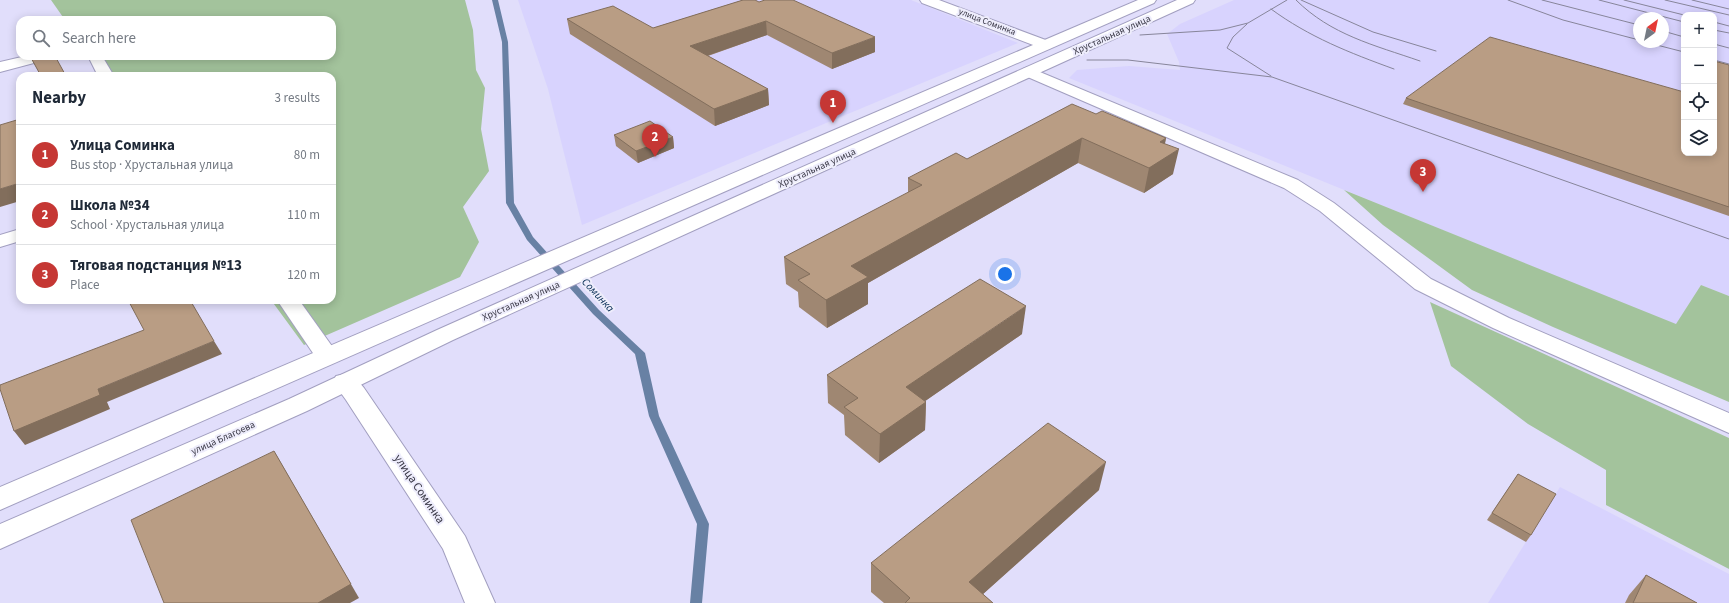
<!DOCTYPE html>
<html lang="en">
<head>
<meta charset="utf-8">
<style>
  :root { --surface:#fff; --page:#f2f2f3; --text:#1f2937; --muted:#747a83; --line:#e0e1e3; --accent:#c53734 }
  body { margin:0; font-family:"Source Sans 3",sans-serif; background:var(--page); color:var(--text) }
  .controls { position:absolute; right:12px; top:12px; display:grid; overflow:hidden; border-radius:8px; box-shadow:0 2px 10px #0003 }
  .controls button { width:36px; height:36px; display:grid; place-items:center; padding:0; border:0; border-bottom:1px solid var(--line); background:var(--surface); color:var(--text); font:20px sans-serif }
  .compass { position:absolute; left:1633px; top:12px; width:36px; height:36px; border-radius:50%; background:var(--surface); box-shadow:0 2px 10px #0003; rotate:33deg }
  .you { position:absolute; left:1005px; top:274px; width:14px; height:14px; margin:-10px; border:3px solid #fff; border-radius:50%; background:#1a73e8; box-shadow:0 0 0 6px #1a73e833 }
  .badge { display:grid; place-items:center; width:26px; height:26px; border-radius:50%; background:var(--accent); color:#fff; font-size:13px; font-weight:700 }
  .pin { position:absolute; translate:-50% -33px; filter:drop-shadow(0 1px 2px #0008) }
  .pin::after { content:''; position:absolute; top:21px; width:14px; height:12px; background:inherit; clip-path:polygon(0 0,100% 0,50% 100%) }
  .list { margin:0; padding:0; list-style:none }
  h2 { display:flex; justify-content:space-between; align-items:center; height:52px; margin:0; padding:0 16px; font-size:17px }
  h2 small { font-size:13px; font-weight:400; color:var(--muted) }
  .list li { display:grid; grid-template-columns:26px 1fr auto; gap:12px; align-items:center; box-sizing:border-box; height:60px; padding:0 16px; border-top:1px solid var(--line) }
  .list b { display:block; font-size:15px; white-space:nowrap }
  .list p { margin:0; font-size:13px; white-space:nowrap; color:var(--muted) }
  .list em { font-size:13px; font-style:normal; color:var(--muted) }
  .icon { flex:none; width:22px; height:22px; fill:none; stroke:currentColor; stroke-width:2; stroke-linecap:round; stroke-linejoin:round }
  .map { position:relative; flex:none; width:1729px; height:603px; overflow:hidden }
  .search { position:absolute; background:var(--surface); box-shadow:0 2px 10px #0003; left:16px; top:16px; width:320px; height:44px; display:flex; align-items:center; gap:10px; box-sizing:border-box; padding:0 14px; border-radius:12px; color:var(--muted); font-size:15px }
  .panel { position:absolute; background:var(--surface); box-shadow:0 2px 10px #0003; left:16px; top:72px; width:320px; height:232px; border-radius:12px }
  .map>svg:first-child { display:block }
  .built { fill:#d8d3fe; fill-rule:evenodd }
  .green { fill:#a3c39c }
  .lines { fill:none; stroke-linecap:round; stroke-linejoin:round }
  .stream { fill:#6881a4; fill-rule:evenodd }
  .minor-casing { stroke:#a29fc0; stroke-width:2 }
  .secondary-casing { stroke:#a29fc0; stroke-width:2 }
  .minor { fill:#fff; fill-rule:evenodd }
  .secondary { fill:#fff; fill-rule:evenodd }
  .tram { stroke:#87859a; stroke-width:1 }
  .wall { fill:#9f8772 }
  .shaded-wall { fill:#826e5c }
  .building { fill:#b99d84; stroke:#826e5c }
  .labels { text-anchor:middle; dominant-baseline:central; stroke-width:4; stroke-linejoin:round; paint-order:stroke }
  .far-street-label { font-size:9px; fill:#383745; stroke:#eeedfc }
  .street-label { font-size:10px; fill:#383745; stroke:#eeedfc }
  .water-label { font-size:11px; font-style:italic; fill:#032a52; stroke:#eeedfc }
  .near-street-label { font-size:12px; fill:#383745; stroke:#eeedfc }
</style>
</head>
<body>
<div class="map">
<svg width="1729" height="603" viewBox="0 0 1729 603">
  <rect width="100%" height="100%" fill="#e1defb"/>
  <!-- built -->
  <g class="built">
    <polygon points="518,0 911,0 1018,43 582,225 548,89"/>
    <path d="M1234,0H1729V296L1701,285L1676,325L1069,78L1077,70L1129,66L1180,70L1179,62L1167,34L1180,24ZM1684,15H1714V153H1684ZM1639,18H1663V42H1639Z"/>
    <polygon points="1560,487 1729,574 1729,603 1488,603"/>
  </g>
  <!-- green -->
  <g class="green">
    <polygon points="51,0 465,0 473,30 476,70 485,88 481,129 489,171 463,207 479,242 460,277 304,345 271,300 332,300 332,76 106,76 92,56 332,56 332,20 65,20"/>
    <polygon points="1344,190 1676,324 1701,285 1729,296 1729,402 1553,327 1472,290 1383,225"/>
    <polygon points="1430,302 1729,438 1729,569 1606,505 1606,470 1528,424 1451,366"/>
  </g>
  <g class="lines">
    <!-- stream -->
    <polygon class="stream" points="492,0 498,0 508,42 514,203 533,237 599,310 645,353 659,416 709,524 702,603 690,603 697,524 649,416 635,354 593,314 527,240 506,203 502,42"/>
    <defs>
      <g id="minor">
        <polygon points="920,0 939,0 1051,42 1053,45 1051,48 1046,49 1041,48 922,3"/>
        <polygon points="26,56 51,56 49,59 0,72 0,62"/>
        <polygon points="88,56 102,56 114,76 98,76"/>
        <polygon points="1028,67 1298,180 1334,203 1431,279 1509,318 1729,413 1729,433 1493,328 1415,289 1320,211 1284,188 1023,75 1020,72 1023,69"/>
        <polygon points="20,229 20,241 0,247 0,235"/>
        <polygon points="277,300 299,300 339,356 335,362 327,364 319,362"/>
        <polygon points="345,374 354,376 364,388 465,536 495,603 465,603 443,549 346,400 333,382 336,376"/>
      </g>
      <g id="secondary">
        <polygon points="1138,0 1156,0 1154,3 0,510 0,487"/>
        <polygon points="1177,0 1195,0 1193,3 453,340 307,411 0,549 0,524 289,399 437,330"/>
      </g>
    </defs>
    <!-- minor casing -->
    <use href="#minor" class="minor-casing"/>
    <!-- secondary casing -->
    <use href="#secondary" class="secondary-casing"/>
    <!-- minor -->
    <use href="#minor" class="minor"/>
    <!-- secondary -->
    <use href="#secondary" class="secondary"/>
    <!-- tram -->
    <g class="tram">
      <path d="M1296,0C1331,35 1374,45 1420,61"/>
      <polyline points="1301,0 1373,32 1436,51"/>
      <polyline points="1508,0 1563,20 1639,40"/>
      <polyline points="1542,0 1639,25"/>
      <polyline points="1599,0 1684,22"/>
      <polyline points="1624,0 1684,15"/>
      <polyline points="1665,0 1729,15"/>
      <polyline points="1692,0 1729,9"/>
      <path d="M1271,9C1309,37 1350,53 1394,69"/>
      <polyline points="1714,22 1729,26"/>
      <polyline points="1247,24 1233,37 1227,48 1271,76"/>
      <polyline points="1714,30 1729,33"/>
      <polyline points="1663,31 1684,37"/>
      <polyline points="1140,35 1220,30 1248,23 1287,0"/>
      <polyline points="1645,42 1684,52"/>
      <polyline points="1714,44 1729,48"/>
      <polyline points="1087,60 1128,60 1272,77 1729,239"/>
      <polyline points="1714,60 1729,64"/>
    </g>
  </g>
  <!-- wall -->
  <g class="wall">
    <polygon points="743,0 875,52 832,69 767,35 708,56 768,89 769,105 715,126 570,34 567,19 653,28"/>
    <polygon points="1729,65 1729,216 1403,104 1406,98 1684,92"/>
    <polygon points="1096,114 1166,138 1165,144 1173,174 1144,193 1078,163 868,283 868,304 827,328 799,307 798,292 786,284 784,257 908,193 908,178 967,159"/>
    <polygon points="614,135 673,137 674,148 638,163 616,146"/>
    <polygon points="1022,334 925,401 926,402 925,430 879,463 845,435 844,415 828,403 827,375"/>
    <polygon points="1518,474 1531,535 1526,542 1487,520"/>
    <polygon points="1099,490 983,594 993,603 884,603 871,592 871,563"/>
    <polygon points="1646,575 1697,603 1625,603 1629,595"/>
  </g>
  <!-- shaded-wall -->
  <g class="shaded-wall">
    <polygon points="766,21 767,35 692,61 690,46"/>
    <polygon points="875,37 875,52 832,69 832,53"/>
    <polygon points="768,89 769,105 715,126 714,109"/>
    <polygon points="673,137 674,148 638,163 636,151"/>
    <polygon points="1082,138 1078,163 868,283 868,304 827,328 826,300 851,266"/>
    <polygon points="1166,138 1161,160 1179,149 1173,174 1144,193 1149,168 1160,142"/>
    <polygon points="20,183 20,201 0,207 0,189"/>
    <polygon points="1026,306 1022,334 905,415 906,387"/>
    <polygon points="214,341 222,354 107,402 110,409 25,445 14,431 98,389"/>
    <polygon points="926,402 925,430 879,463 880,434"/>
    <polygon points="274,451 359,598 350,603 318,603"/>
    <polygon points="1106,462 1099,490 973,603 969,582"/>
  </g>
  <!-- building -->
  <g class="building">
    <polygon points="743,0 755,0 759,2 765,0 793,0 875,37 832,53 766,21 690,46 768,89 714,109 567,19 613,6 653,28"/>
    <polygon points="1490,37 1684,92 1684,153 1714,153 1714,61 1729,65 1729,207 1406,98"/>
    <polygon points="30,56 55,56 66,76 41,76"/>
    <polygon points="1072,104 1096,114 1102,111 1166,138 1160,142 1179,149 1149,168 1082,138 851,266 868,277 826,300 798,280 810,274 784,257 922,185 908,178 956,153 967,159"/>
    <polygon points="20,119 20,183 0,189 0,125"/>
    <polygon points="650,121 673,137 636,151 614,135"/>
    <polygon points="980,279 1026,306 906,387 926,402 880,434 844,407 858,398 827,375"/>
    <polygon points="128,300 190,300 214,341 98,389 100,395 14,431 0,389 0,385 144,330"/>
    <polygon points="1048,423 1106,462 969,582 993,603 905,603 910,598 871,563"/>
    <polygon points="274,451 351,584 318,603 164,603 131,520"/>
    <polygon points="1518,474 1556,494 1531,535 1492,513"/>
    <polygon points="1646,575 1697,603 1633,603"/>
  </g>
  <g class="labels">
    <!-- far-street labels -->
    <g class="far-street-label">
      <text transform="translate(987 22) rotate(21)">улица Соминка</text>
    </g>
    <!-- street labels -->
    <g class="street-label">
      <text transform="translate(1112 35) rotate(-24)">Хрустальная улица</text>
      <text transform="translate(817 168) rotate(-24)">Хрустальная улица</text>
      <text transform="translate(521 301) rotate(-24)">Хрустальная улица</text>
      <text transform="translate(223 438) rotate(-24)">улица Благоева</text>
    </g>
    <!-- water labels -->
    <g class="water-label">
      <text transform="translate(598 295) rotate(47)">Соминка</text>
    </g>
    <!-- near-street labels -->
    <g class="near-street-label">
      <text transform="translate(419 489) rotate(56)">улица Соминка</text>
    </g>
  </g>
</svg>
<div class="controls">
<button>+</button>
<button>−</button>
<button><svg class="icon" aria-label="locate" viewBox="0 0 24 24"><circle cx="12" cy="12" r="6"/><path d="M12 2v4M12 18v4M2 12h4M18 12h4"/></svg></button>
<button><svg class="icon" aria-label="layers" viewBox="0 0 24 24"><path d="M12 4l9 5-9 5-9-5zM3 14l9 5 9-5"/></svg></button>
</div>
<svg class="compass" viewBox="-18 -18 36 36"><path d="M0-13l5 13h-10z" fill="#e53935"/><path d="M0 13l5-13h-10z" fill="#747a83"/></svg>
<div class="you"></div>
<div class="pin badge" style="left:833px;top:123px">1</div>
<div class="pin badge" style="left:655px;top:157px">2</div>
<div class="pin badge" style="left:1423px;top:192px">3</div>
<div class="search"><svg class="icon" aria-label="search" viewBox="0 0 24 24"><circle cx="10" cy="10" r="6"/><path d="M15 15l6 6"/></svg>Search here</div>
<section class="panel">
<h2>Nearby<small>3 results</small></h2>
<ul class="list">
<li><span class="badge">1</span><div><b>Улица Соминка</b><p>Bus stop · Хрустальная улица</p></div><em>80 m</em></li>
<li><span class="badge">2</span><div><b>Школа №34</b><p>School · Хрустальная улица</p></div><em>110 m</em></li>
<li><span class="badge">3</span><div><b>Тяговая подстанция №13</b><p>Place</p></div><em>120 m</em></li>
</ul>
</section>
</div>
</body>
</html>
